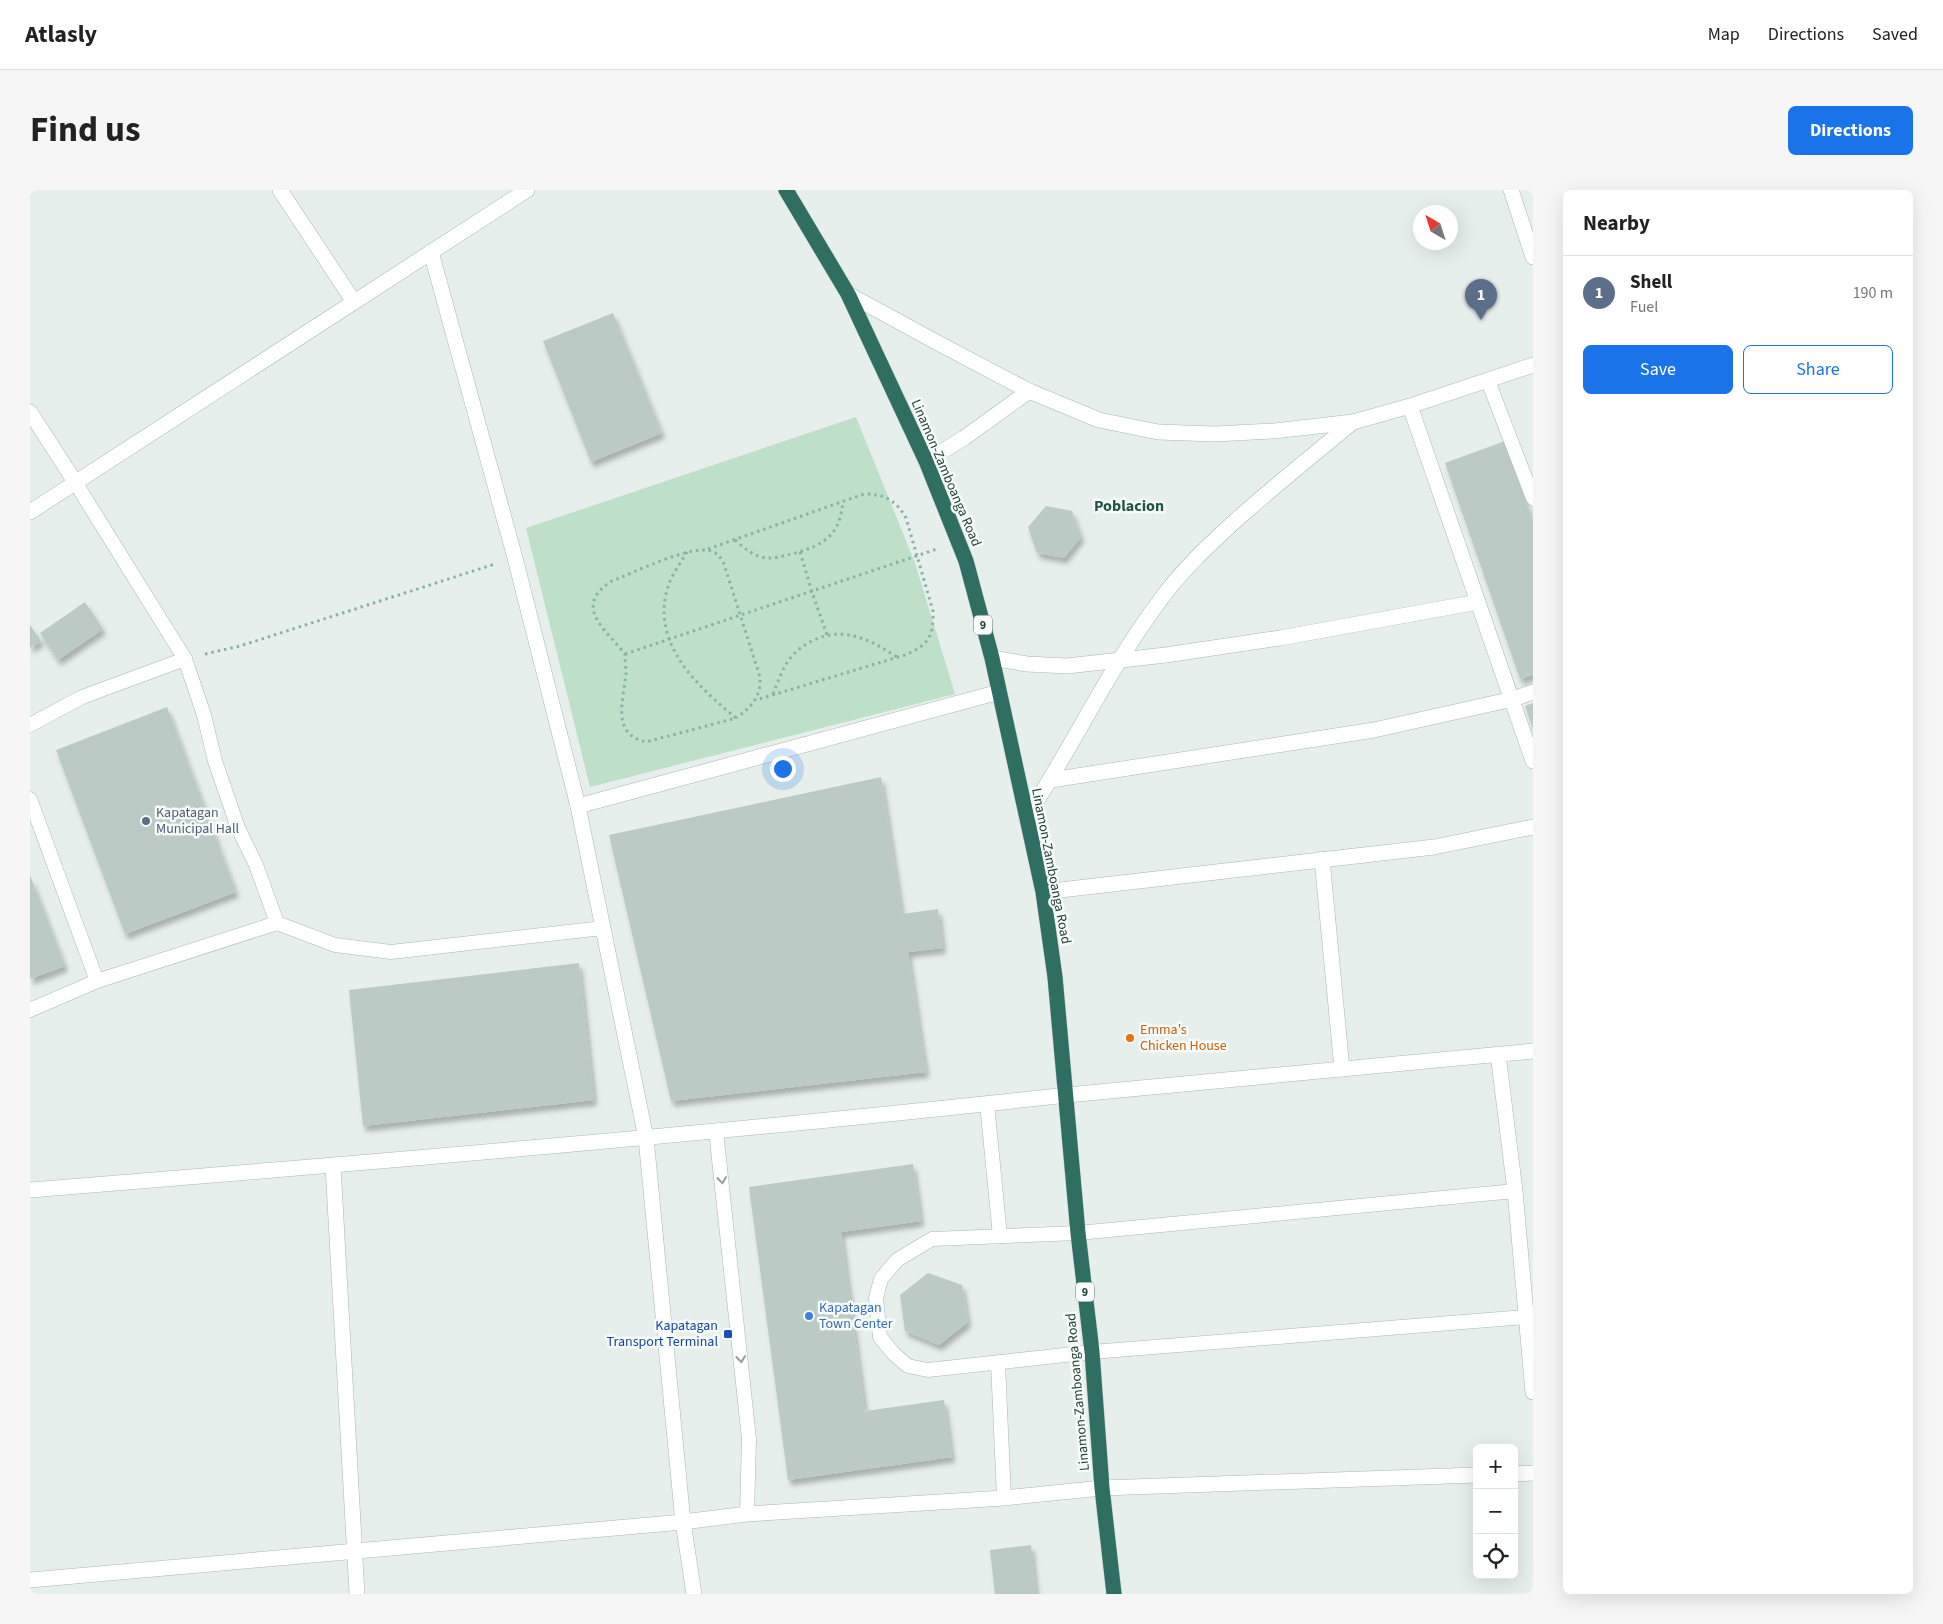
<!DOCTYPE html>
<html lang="en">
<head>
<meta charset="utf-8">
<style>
  :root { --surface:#fff; --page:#f6f6f6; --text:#222; --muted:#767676; --line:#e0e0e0; --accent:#1a73e8 }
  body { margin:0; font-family:"Source Sans 3",sans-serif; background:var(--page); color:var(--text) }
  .controls { position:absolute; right:15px; bottom:15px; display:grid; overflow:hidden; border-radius:8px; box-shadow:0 5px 20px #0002 }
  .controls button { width:45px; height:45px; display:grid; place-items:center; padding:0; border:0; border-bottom:1px solid var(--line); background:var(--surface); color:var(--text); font:25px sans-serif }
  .compass { position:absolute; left:1383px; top:15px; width:45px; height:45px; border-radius:50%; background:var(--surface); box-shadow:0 5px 20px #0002; rotate:321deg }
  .you { position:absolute; left:752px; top:578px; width:18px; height:18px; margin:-12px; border:4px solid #fff; border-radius:50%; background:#1a73e8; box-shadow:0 0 0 8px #1a73e833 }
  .badge { display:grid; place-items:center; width:32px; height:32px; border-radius:50%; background:var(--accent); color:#fff; font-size:16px; font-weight:700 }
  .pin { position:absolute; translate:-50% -41px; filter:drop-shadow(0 1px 2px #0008) }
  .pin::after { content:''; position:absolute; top:26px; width:18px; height:15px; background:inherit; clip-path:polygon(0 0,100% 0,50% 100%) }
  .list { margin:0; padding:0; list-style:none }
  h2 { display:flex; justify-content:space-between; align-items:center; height:65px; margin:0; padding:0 20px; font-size:21px }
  h2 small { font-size:16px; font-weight:400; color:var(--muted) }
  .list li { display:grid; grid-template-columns:32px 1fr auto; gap:15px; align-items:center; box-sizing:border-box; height:75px; padding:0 20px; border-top:1px solid var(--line) }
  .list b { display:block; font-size:19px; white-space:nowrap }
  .list p { margin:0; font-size:16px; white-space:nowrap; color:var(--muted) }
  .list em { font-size:16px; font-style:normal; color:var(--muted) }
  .actions { display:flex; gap:10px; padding:15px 20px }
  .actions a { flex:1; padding:11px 0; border:1px solid var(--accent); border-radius:8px; text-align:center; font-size:18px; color:var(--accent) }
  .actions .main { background:var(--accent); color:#fff }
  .icon { flex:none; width:28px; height:28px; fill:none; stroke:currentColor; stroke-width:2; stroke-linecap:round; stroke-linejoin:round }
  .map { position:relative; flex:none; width:1503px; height:1404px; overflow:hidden; border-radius:8px }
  header { display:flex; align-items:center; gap:30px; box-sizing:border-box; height:70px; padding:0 25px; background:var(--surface); border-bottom:1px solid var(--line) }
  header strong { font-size:24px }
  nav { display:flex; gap:28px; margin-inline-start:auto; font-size:18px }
  .intro { display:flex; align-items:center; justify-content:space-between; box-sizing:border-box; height:120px; padding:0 30px }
  h1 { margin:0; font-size:35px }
  .button { padding:12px 22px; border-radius:8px; background:var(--accent); color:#fff; font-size:18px; font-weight:700 }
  main { display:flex; gap:30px; padding:0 30px }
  aside { flex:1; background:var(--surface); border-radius:8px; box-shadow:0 5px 20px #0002 }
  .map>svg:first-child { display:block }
  .green { fill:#bfe0c8 }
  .building { fill:#bbcac4; filter:url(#shadow) }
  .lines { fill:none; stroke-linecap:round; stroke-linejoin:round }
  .lane-casing { stroke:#a8b8b2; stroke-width:15 }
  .street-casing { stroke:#a8b8b2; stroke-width:16 }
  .secondary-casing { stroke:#a4bbb3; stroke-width:16 }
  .highway-casing { stroke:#c2cac8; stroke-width:16 }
  .path { stroke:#86b3a5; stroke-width:3; stroke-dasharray:2.5 4; stroke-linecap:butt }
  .lane { stroke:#fff; stroke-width:14 }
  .street { stroke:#fff; stroke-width:15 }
  .secondary { stroke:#fff; stroke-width:15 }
  .highway { stroke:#2f6f62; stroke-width:15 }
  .oneway { stroke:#92a09c }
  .service-dot { fill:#5c6f8a; stroke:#f7fbf9; stroke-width:2 }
  .food-dot { fill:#e8710a; stroke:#f7fbf9; stroke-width:2 }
  .shop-dot { fill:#3f7fe0; stroke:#f7fbf9; stroke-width:2 }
  .transit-dot { fill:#1a4fb4; stroke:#f7fbf9; stroke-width:2 }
  .labels { text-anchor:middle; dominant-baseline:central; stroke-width:5; stroke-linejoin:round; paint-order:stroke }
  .shield { fill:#f7fbf9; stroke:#637a73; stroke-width:1 }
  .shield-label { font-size:12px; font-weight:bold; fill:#24423a }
  .street-label { font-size:14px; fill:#24423a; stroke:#f7fbf9 }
  .service-label { font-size:14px; fill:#4e5e75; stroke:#f7fbf9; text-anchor:start }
  .food-label { font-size:14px; fill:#c56008; stroke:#f7fbf9; text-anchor:start }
  .shop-label { font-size:14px; fill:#366cbe; stroke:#f7fbf9; text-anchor:start }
  .transit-label { font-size:14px; fill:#164399; stroke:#f7fbf9; text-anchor:end }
  .quarter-label { font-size:16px; font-weight:bold; fill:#1f5548; stroke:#f7fbf9 }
</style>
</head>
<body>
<header>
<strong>Atlasly</strong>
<nav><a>Map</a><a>Directions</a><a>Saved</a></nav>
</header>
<div class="intro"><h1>Find us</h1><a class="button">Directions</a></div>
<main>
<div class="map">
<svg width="1503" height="1404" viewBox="0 0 1503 1404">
  <defs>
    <filter id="shadow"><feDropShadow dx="3" dy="5.5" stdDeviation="2.5" flood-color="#0004"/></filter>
  </defs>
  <rect width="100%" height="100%" fill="#e6efeb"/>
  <!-- green -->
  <polygon class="green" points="826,227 885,373 925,504 560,597 496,338"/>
  <!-- building -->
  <g class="building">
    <polygon points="583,123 632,243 561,272 513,151"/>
    <polygon points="1475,251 1503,332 1503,485 1490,489 1415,273"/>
    <polygon points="1016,316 1042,321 1051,347 1034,368 1007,363 998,337"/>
    <polygon points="55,412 73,439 28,470 10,443"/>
    <polygon points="0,435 11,451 0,458"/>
    <polygon points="1503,513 1503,539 1495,516"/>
    <polygon points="137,517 206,702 95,744 26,560"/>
    <polygon points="851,587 872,724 908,719 913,758 878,762 896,882 641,911 579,645"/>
    <polygon points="0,685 35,776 0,789"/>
    <polygon points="549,773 564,910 333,936 319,800"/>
    <polygon points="883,974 891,1031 811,1042 835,1221 914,1210 922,1267 758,1290 719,997"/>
    <polygon points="898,1083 932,1095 938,1132 909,1155 875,1141 870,1105"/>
    <polygon points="1001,1355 1006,1404 965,1404 960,1360"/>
  </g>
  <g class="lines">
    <defs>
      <g id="lane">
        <polyline points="1458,191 1503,308"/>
        <polyline points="45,292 155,469 174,525 185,571 208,638 226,675 247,733 305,755 361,762 573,738"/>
        <polyline points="0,535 52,507 155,469"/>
        <polyline points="0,609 67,791"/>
        <polyline points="0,820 67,791 247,733"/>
        <polyline points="957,914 970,1046"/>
        <polyline points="686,941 719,1249 717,1324"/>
        <polyline points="1485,1001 1048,1043 902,1049 867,1070 851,1089 846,1108 850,1147 864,1164 878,1176 898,1180 1062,1162 1495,1127"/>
        <polyline points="968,1173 974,1308"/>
      </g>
      <g id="street">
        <polyline points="250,0 324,112"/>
        <polyline points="1481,0 1503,67"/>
        <polyline points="401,62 485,368 548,616 616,948 653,1332 664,1404"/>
        <polyline points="1380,216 1503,571"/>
        <polyline points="0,222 45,292"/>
        <polyline points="896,271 934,248 999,201"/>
        <polyline points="962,468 997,474 1037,476 1136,465 1250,448 1448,412"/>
        <polyline points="1021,590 1344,540 1483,509 1503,502"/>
        <polyline points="548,616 969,502"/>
        <polyline points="1292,669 1312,879"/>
        <polyline points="1013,702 1404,657 1503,637"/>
        <polyline points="1468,864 1485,1001 1503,1202"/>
        <polyline points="1037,905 1503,861"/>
        <polyline points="303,976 327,1404"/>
        <polyline points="1484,1284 1503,1283"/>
        <polyline points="0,1390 653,1332 717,1324 974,1308 1072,1298 1447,1285"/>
      </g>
      <g id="secondary">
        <polyline points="818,104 908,153 999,201 1069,230 1128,242 1185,244 1244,241 1323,232 1380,216 1503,175"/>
        <polyline points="0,322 497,0"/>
        <path d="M996,628C1043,556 1079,478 1131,409C1152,380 1178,356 1204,332C1243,297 1283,265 1323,232"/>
        <path d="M0,1000C346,972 692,943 1037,905"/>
      </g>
      <polyline id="highway" points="756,0 818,104 896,271 936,371 962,468 1013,702 1025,787 1048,1043 1062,1162 1072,1298 1084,1404"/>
    </defs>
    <!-- lane casing -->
    <use href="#lane" class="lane-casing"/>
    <!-- street casing -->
    <use href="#street" class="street-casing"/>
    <!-- secondary casing -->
    <use href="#secondary" class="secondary-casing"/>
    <!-- highway casing -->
    <use href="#highway" class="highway-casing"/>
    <!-- path -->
    <g class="path">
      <path d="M705,350C713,357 721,364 731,367C741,370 752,366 762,364C794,355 810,346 813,311"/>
      <path d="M678,359L834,304C854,304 866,310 876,328L903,421C904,447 898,455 875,465L726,510"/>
      <path d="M657,362C650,374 640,387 637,400C622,455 668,497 706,528L616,552C580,544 594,509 596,483C596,477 595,470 595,464C575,439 542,416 582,391C603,383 662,354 681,361C687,363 689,366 693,371L730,487C731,506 722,517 706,528"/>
      <polyline points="770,362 782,402 797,445"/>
      <polyline points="175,464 210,456 465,374"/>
      <polyline points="595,464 907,359"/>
      <path d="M743,504C748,492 753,476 762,466C768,459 776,454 784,450C814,436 841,450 867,467"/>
    </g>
    <!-- lane -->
    <use href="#lane" class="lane"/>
    <!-- street -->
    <use href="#street" class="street"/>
    <!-- secondary -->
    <use href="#secondary" class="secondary"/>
    <!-- highway -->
    <use href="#highway" class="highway"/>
  </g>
  <!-- one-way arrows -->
  <defs><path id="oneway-chevron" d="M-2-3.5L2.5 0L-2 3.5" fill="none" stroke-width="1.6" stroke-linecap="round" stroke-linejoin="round" transform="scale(1.25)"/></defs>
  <g class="oneway">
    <use href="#oneway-chevron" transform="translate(692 990) rotate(84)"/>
    <use href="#oneway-chevron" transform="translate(711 1169) rotate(84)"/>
  </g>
  <!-- markers -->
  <circle class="service-dot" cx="116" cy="631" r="5"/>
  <circle class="food-dot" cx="1100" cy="848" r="5"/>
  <circle class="shop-dot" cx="779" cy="1126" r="5"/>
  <rect class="transit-dot" x="693" y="1139" width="10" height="10" rx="2.5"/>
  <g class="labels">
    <!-- shield labels -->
    <g class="shield">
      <rect x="944" y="425.5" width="18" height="19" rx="4"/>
      <rect x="1046" y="1092.5" width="18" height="19" rx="4"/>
    </g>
    <g class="shield-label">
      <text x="953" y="435">9</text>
      <text x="1055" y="1102">9</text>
    </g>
    <!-- street labels -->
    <g class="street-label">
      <text transform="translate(916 283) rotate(67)">Linamon-Zamboanga Road</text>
      <text transform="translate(1021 676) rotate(79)">Linamon-Zamboanga Road</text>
      <text transform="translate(1048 1202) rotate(-95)">Linamon-Zamboanga Road</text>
    </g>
    <!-- service labels -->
    <g class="service-label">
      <text x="126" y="623">Kapatagan<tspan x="126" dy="16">Municipal Hall</tspan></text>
    </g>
    <!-- food labels -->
    <g class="food-label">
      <text x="1110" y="840">Emma's<tspan x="1110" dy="16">Chicken House</tspan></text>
    </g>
    <!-- shop labels -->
    <g class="shop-label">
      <text x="789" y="1118">Kapatagan<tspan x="789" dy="16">Town Center</tspan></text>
    </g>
    <!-- transit labels -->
    <g class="transit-label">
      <text x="688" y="1136">Kapatagan<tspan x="688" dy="16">Transport Terminal</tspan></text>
    </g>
    <!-- quarter labels -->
    <g class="quarter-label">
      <text x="1099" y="316">Poblacion</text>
    </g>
  </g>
</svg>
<div class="controls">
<button>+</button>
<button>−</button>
<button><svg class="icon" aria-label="locate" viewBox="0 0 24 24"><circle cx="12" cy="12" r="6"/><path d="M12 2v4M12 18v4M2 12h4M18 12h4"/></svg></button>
</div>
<svg class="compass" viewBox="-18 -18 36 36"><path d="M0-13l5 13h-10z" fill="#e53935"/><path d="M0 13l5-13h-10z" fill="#767676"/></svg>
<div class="you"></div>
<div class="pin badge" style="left:1451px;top:130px;background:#5c6f8a">1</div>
</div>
<aside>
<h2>Nearby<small></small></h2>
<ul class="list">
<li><span class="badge" style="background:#5c6f8a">1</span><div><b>Shell</b><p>Fuel</p></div><em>190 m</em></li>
</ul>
<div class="actions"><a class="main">Save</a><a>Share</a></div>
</aside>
</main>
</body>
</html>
